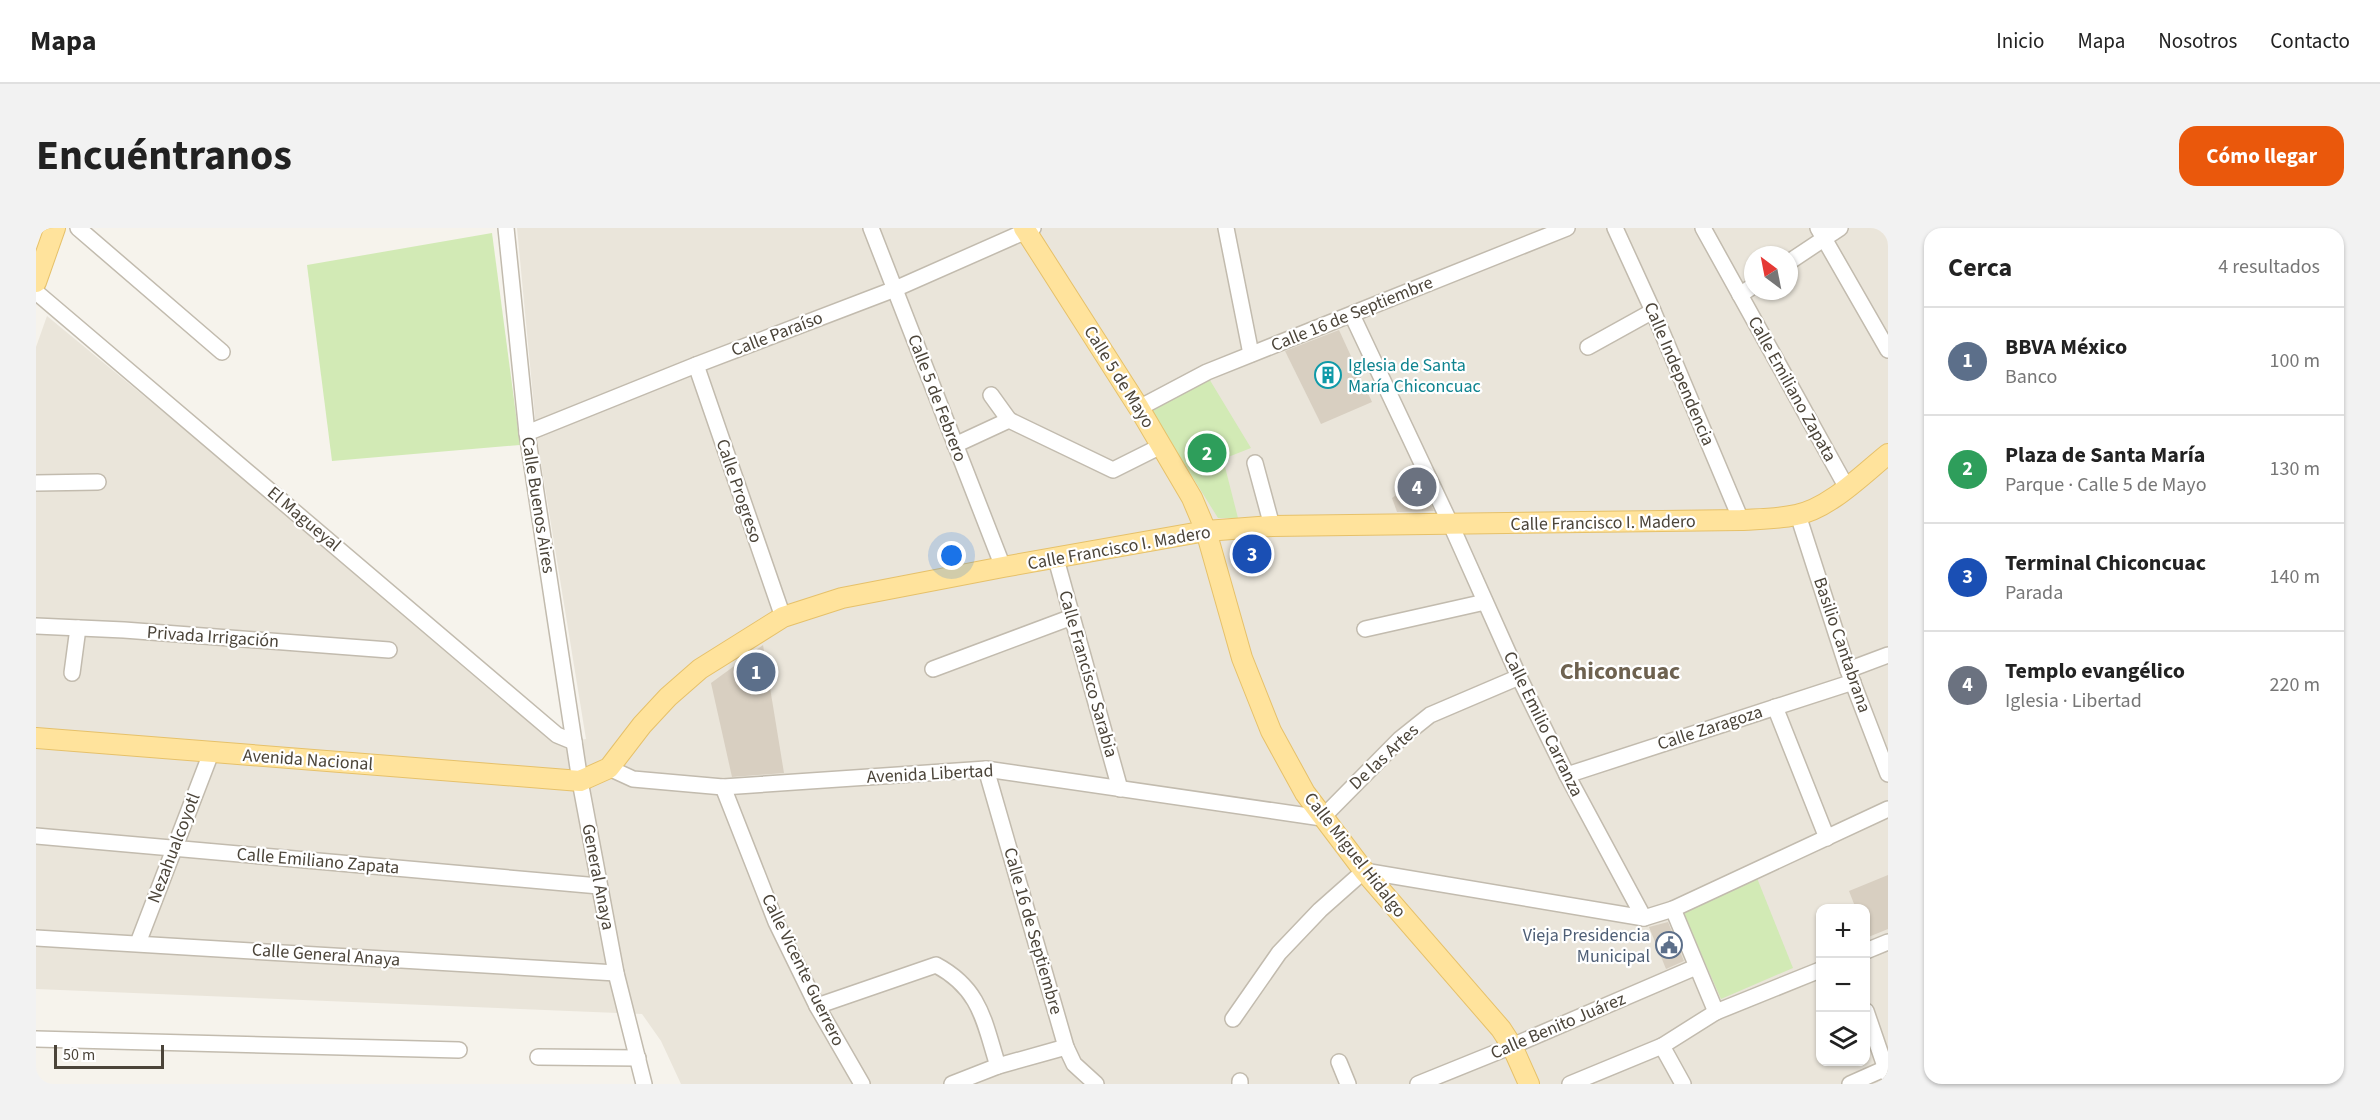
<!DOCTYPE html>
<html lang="es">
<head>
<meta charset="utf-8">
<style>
  :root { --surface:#fff; --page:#f2f2f2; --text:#222; --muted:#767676; --line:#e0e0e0; --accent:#ea580c }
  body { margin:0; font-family:"Source Sans 3",sans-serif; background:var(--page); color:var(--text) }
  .controls { position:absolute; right:18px; bottom:18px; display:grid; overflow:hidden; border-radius:12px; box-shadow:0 2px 4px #0004 }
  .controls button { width:54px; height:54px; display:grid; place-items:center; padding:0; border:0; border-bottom:2px solid var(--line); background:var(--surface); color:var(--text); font:30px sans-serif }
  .compass { position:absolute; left:1708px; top:18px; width:54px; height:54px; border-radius:50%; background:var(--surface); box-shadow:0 2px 4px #0004; rotate:328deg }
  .scale { position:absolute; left:18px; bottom:15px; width:110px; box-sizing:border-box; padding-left:6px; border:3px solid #4b4439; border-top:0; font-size:16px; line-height:21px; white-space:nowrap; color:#4b4439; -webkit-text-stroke:4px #fff; paint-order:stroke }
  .you { position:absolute; left:916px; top:328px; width:21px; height:21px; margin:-15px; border:4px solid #fff; border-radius:50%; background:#1a73e8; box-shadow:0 0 0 9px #1a73e833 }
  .badge { display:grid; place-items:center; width:39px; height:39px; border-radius:50%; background:var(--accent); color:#fff; font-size:20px; font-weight:700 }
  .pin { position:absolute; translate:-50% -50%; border:3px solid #fff; box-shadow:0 2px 6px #0006 }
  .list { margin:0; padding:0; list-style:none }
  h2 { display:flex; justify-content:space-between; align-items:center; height:78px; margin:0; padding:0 24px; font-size:26px }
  h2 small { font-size:20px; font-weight:400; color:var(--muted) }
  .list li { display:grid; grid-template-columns:39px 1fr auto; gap:18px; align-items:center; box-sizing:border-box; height:108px; padding:0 24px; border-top:2px solid var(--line) }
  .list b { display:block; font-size:22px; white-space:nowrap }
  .list p { margin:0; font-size:20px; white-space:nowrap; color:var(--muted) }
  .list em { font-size:20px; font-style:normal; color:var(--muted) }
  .icon { flex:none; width:33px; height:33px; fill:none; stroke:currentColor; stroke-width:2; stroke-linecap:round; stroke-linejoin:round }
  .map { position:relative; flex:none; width:1852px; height:856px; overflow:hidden; border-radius:18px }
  header { display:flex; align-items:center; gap:36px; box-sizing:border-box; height:84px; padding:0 30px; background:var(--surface); border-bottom:2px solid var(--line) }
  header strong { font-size:28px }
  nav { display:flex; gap:33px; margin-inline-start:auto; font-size:21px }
  .intro { display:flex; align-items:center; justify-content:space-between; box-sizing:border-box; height:144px; padding:0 36px }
  h1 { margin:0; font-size:42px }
  .button { padding:15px 27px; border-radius:18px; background:var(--accent); color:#fff; font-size:21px; font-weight:700 }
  main { display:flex; gap:36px; padding:0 36px }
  aside { flex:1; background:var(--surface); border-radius:18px; box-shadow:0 2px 4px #0004 }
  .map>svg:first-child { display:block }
  .residential { fill:#eae5da; fill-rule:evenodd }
  .green { fill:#d2eab5 }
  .building { fill:#d8cfc1 }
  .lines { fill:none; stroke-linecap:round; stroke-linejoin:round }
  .minor-casing { stroke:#c2bbae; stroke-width:18 }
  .major-casing { stroke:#e6c16a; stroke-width:22 }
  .minor { stroke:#fff; stroke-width:15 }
  .major { stroke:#ffe39c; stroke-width:20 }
  .labels { text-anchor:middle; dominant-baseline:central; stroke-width:4.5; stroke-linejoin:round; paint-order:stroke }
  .street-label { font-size:18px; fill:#4b4439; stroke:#fff }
  .culture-label { font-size:18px; fill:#0d838f; stroke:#fff; text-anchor:start }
  .service-label { font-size:18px; fill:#4e5e75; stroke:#fff; text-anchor:end }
  .district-label { font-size:24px; font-weight:bold; fill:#6e6250; stroke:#fff }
</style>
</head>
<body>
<header>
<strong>Mapa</strong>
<nav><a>Inicio</a><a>Mapa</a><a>Nosotros</a><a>Contacto</a></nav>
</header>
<div class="intro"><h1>Encuéntranos</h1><a class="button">Cómo llegar</a></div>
<main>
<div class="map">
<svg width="1852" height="856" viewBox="0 0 1852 856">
  <rect width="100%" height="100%" fill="#f6f3ec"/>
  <!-- residential -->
  <path class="residential" d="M481,0H1852V856H645L625,813L606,786L0,761V119L11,88L527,514L550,511L501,210ZM1717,27H1753V63H1717ZM1784,680H1830V834H1784Z"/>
  <!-- green -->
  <g class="green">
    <polygon points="456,5 484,217 296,233 271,37"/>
    <polygon points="1172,149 1215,220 1187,231 1202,290 1182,290 1113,179"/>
    <polygon points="1721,650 1757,740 1685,771 1647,685"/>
  </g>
  <!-- building -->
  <g class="building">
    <polygon points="1303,102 1336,174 1285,196 1249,123"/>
    <polygon points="1383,251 1398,283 1361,284 1356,270"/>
    <polygon points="727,417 748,545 696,549 675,455"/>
    <polygon points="1852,647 1852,701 1830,710 1830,681 1820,681 1813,663"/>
    <polygon points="1632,694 1648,733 1630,741 1613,699"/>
  </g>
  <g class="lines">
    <defs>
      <g id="minor">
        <polyline points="42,0 186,124"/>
        <polyline points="470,0 491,205 544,553 580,745 608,856"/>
        <polyline points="835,0 967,339"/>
        <polyline points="1190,0 1215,126"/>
        <polyline points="1579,0 1617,83 1705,292"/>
        <polyline points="1667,0 1811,260"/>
        <polyline points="1782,0 1852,122"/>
        <polyline points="1753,34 1804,0"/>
        <polyline points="0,64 521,507 538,514"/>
        <polyline points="1704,67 1717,58"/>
        <polyline points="1316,87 1415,297 1483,449 1531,547 1608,690"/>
        <polyline points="1552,119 1617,83"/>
        <polyline points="660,137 747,389"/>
        <polyline points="955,167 973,192"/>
        <polyline points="1103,180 1171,144 1531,0"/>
        <polyline points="491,205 660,137 859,61 997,0"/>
        <polyline points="919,217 973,192 1077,242 1125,218"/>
        <polyline points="1219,235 1236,298"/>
        <polyline points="0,255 62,254"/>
        <polyline points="1762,287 1812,442 1852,546"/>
        <polyline points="1020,331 1084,561"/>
        <polyline points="0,398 88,402 353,422"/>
        <polyline points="1329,401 1449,374"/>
        <polyline points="897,441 1036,389"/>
        <polyline points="1812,442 1852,427"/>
        <polyline points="36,445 42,400"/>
        <polyline points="1739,479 1791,610"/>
        <polyline points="573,540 597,551 687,559 950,541 1286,590 1364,511 1394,487 1483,449"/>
        <polyline points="950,541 1030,819 1038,836 1060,856"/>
        <polyline points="1531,547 1817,454"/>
        <polyline points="687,559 740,694 781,778 826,856"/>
        <polyline points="0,608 563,658"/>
        <polyline points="1637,681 1680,784"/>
        <polyline points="0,710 580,745"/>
        <polyline points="102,715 175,525"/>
        <polyline points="1830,723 1852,714"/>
        <path d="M781,778L900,737C945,761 948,794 962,838"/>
        <polyline points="1830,783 1852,847"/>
        <polyline points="1197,791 1243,725 1284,682 1328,643 1608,690 1637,681 1852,581"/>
        <polyline points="0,811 423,822"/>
        <polyline points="1626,818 1647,856"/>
        <polyline points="502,829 602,830"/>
        <polyline points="1303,834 1312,856"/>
        <polyline points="1204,853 1204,856"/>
        <polyline points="916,856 962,838 1030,819"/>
        <polyline points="1382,856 1476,818 1660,739"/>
        <polyline points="1534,856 1626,818 1680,784 1784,742"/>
        <polyline points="1814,856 1850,840"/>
      </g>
      <g id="major">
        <polyline points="988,0 1103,180 1156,270 1170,303 1206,430 1235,503 1269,565 1328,643 1465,801 1476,818 1493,856"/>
        <polyline points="0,54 19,0"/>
        <path d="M0,510L544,553L573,540L606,497L632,469L664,441L747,389L806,370L967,339L1170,303L1236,298L1705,292C1723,291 1742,291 1760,287C1793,281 1827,246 1852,226"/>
      </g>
    </defs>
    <!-- minor casing -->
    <use href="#minor" class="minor-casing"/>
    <!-- major casing -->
    <use href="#major" class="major-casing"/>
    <!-- minor -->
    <use href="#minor" class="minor"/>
    <!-- major -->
    <use href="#major" class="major"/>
  </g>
  <!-- icons -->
  <defs>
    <symbol id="building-ring" viewBox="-11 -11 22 22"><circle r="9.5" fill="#fff" stroke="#0f9aa8" stroke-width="1.5"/><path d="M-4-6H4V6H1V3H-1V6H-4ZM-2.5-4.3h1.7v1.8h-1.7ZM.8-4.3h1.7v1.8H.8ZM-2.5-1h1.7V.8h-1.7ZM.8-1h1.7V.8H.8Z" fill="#0f9aa8"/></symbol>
    <symbol id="civic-ring" viewBox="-11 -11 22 22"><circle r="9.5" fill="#fff" stroke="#5c6f8a" stroke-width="1.5"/><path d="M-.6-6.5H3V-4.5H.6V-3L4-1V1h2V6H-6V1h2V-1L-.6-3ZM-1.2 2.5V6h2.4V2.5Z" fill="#5c6f8a"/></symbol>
  </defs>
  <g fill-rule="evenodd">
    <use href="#building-ring" x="1277" y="132" width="30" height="30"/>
    <use href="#civic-ring" x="1618" y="702" width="30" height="30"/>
  </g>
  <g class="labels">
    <!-- street labels -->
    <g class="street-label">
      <text transform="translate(1316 86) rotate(-22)">Calle 16 de Septiembre</text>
      <text transform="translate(741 106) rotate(-21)">Calle Paraíso</text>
      <text transform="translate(1643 146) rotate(67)">Calle Independencia</text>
      <text transform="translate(1083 149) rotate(58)">Calle 5 de Mayo</text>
      <text transform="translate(1756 161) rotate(61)">Calle Emiliano Zapata</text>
      <text transform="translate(901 170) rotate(69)">Calle 5 de Febrero</text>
      <text transform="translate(703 263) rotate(71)">Calle Progreso</text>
      <text transform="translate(502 277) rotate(81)">Calle Buenos Aires</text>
      <text transform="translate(268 291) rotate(40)">El Magueyal</text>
      <text transform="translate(1567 295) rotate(-1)">Calle Francisco I. Madero</text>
      <text transform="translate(1083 320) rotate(-10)">Calle Francisco I. Madero</text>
      <text transform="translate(177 409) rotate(4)">Privada Irrigación</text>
      <text transform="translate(1806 417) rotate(71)">Basilio Cantabrana</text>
      <text transform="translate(1052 446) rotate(74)">Calle Francisco Sarabia</text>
      <text transform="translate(1507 496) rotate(64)">Calle Emilio Carranza</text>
      <text transform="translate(1674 500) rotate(-18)">Calle Zaragoza</text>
      <text transform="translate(1348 529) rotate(-43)">De las Artes</text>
      <text transform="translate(272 532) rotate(4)">Avenida Nacional</text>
      <text transform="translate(894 546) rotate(-3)">Avenida Libertad</text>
      <text transform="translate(138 620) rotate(-69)">Nezahualcoyotl</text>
      <text transform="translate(1319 627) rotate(52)">Calle Miguel Hidalgo</text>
      <text transform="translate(282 633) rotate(5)">Calle Emiliano Zapata</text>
      <text transform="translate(562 649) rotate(79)">General Anaya</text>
      <text transform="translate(997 703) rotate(74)">Calle 16 de Septiembre</text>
      <text transform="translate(290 727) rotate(4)">Calle General Anaya</text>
      <text transform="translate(767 742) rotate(64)">Calle Vicente Guerrero</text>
      <text transform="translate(1522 798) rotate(-23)">Calle Benito Juárez</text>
    </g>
    <!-- culture labels -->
    <g class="culture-label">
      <text x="1312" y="137">Iglesia de Santa<tspan x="1312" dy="21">María Chiconcuac</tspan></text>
    </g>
    <!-- service labels -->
    <g class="service-label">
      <text x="1614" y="707">Vieja Presidencia<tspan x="1614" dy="21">Municipal</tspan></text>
    </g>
    <!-- district labels -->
    <g class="district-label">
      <text x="1584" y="443">Chiconcuac</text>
    </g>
  </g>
</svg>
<div class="controls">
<button>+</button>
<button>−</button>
<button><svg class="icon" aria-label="layers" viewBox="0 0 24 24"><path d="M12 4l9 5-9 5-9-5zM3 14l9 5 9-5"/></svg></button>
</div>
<svg class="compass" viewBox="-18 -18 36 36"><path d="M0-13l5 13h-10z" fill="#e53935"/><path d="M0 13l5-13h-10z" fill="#767676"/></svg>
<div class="scale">50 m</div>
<div class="you"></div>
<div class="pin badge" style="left:720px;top:444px;background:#5c6f8a">1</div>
<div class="pin badge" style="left:1171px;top:225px;background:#2e9e5b">2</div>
<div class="pin badge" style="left:1216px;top:326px;background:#1a4fb4">3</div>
<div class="pin badge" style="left:1381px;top:259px;background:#6b7280">4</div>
</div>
<aside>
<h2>Cerca<small>4 resultados</small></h2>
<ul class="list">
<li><span class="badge" style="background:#5c6f8a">1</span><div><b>BBVA México</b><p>Banco</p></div><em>100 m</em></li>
<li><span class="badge" style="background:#2e9e5b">2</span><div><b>Plaza de Santa María</b><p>Parque · Calle 5 de Mayo</p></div><em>130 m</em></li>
<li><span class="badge" style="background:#1a4fb4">3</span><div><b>Terminal Chiconcuac</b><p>Parada</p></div><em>140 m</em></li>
<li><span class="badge" style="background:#6b7280">4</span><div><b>Templo evangélico</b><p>Iglesia · Libertad</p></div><em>220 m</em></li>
</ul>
</aside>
</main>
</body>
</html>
